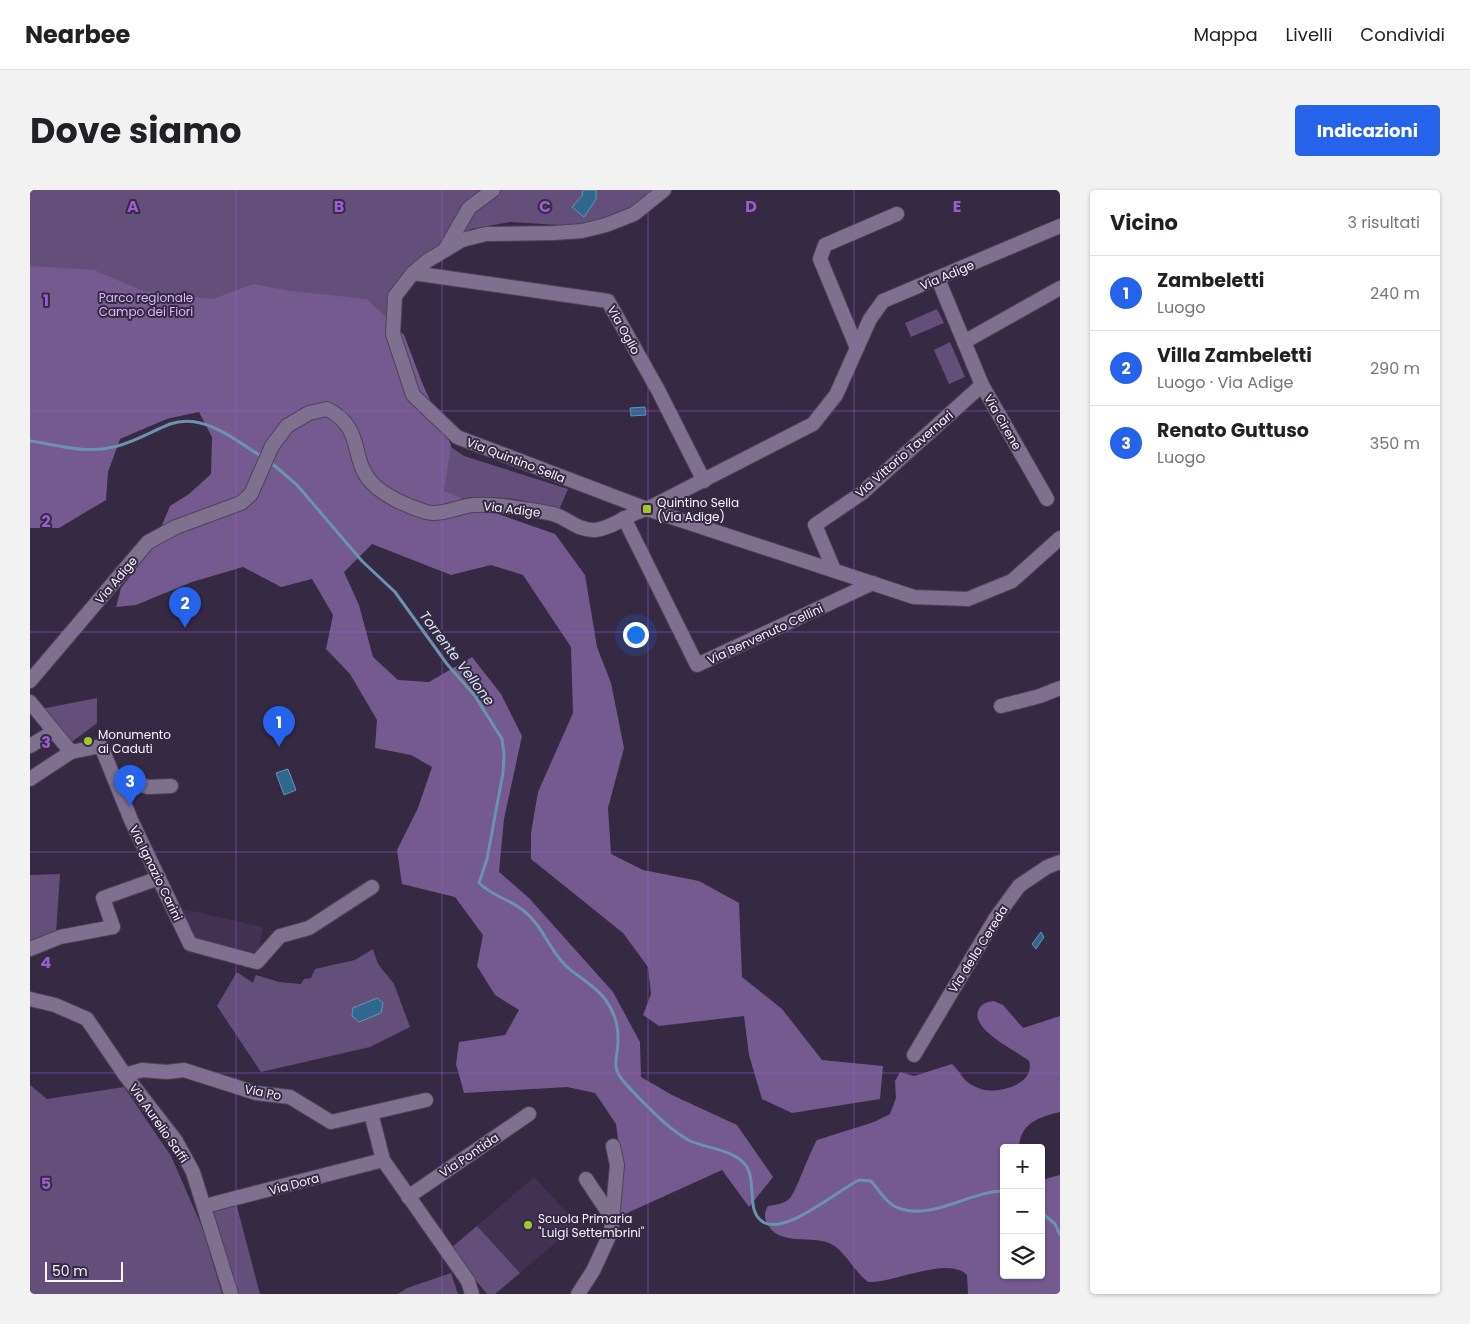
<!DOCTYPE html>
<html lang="it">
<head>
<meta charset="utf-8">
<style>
  :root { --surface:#fff; --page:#f2f2f2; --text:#202124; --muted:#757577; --line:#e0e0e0; --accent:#2563eb }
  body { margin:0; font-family:Poppins,sans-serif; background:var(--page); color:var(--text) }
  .controls { position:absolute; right:15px; bottom:15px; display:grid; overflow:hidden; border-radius:5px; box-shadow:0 1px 4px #0004 }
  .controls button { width:45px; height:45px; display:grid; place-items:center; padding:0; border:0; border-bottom:1px solid var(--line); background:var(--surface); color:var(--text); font:25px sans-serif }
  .scale { position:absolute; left:15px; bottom:12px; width:78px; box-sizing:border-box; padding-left:5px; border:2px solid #f7f3fd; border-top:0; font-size:14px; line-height:18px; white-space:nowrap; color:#f7f3fd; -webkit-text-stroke:4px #362944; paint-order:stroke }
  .you { position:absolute; left:605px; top:444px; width:18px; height:18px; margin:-12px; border:4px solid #fff; border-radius:50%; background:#1a73e8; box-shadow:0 0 0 8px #1a73e833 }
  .badge { display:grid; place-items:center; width:32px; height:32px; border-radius:50%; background:var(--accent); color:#fff; font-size:16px; font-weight:700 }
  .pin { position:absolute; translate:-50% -41px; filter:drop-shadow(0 1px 2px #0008) }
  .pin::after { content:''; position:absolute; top:26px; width:18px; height:15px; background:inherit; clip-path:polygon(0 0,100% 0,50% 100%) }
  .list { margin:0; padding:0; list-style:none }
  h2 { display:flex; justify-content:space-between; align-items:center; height:65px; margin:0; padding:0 20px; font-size:21px }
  h2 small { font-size:16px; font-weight:400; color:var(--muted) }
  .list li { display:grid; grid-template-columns:32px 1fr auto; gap:15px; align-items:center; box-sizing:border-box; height:75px; padding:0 20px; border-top:1px solid var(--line) }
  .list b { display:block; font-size:19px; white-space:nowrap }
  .list p { margin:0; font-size:16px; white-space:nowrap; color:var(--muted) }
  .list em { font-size:16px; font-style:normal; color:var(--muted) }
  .icon { flex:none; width:28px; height:28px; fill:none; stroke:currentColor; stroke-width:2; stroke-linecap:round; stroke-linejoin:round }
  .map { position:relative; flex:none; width:1030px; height:1104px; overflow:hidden; border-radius:5px }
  header { display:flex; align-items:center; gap:30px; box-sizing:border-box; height:70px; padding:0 25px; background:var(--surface); border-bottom:1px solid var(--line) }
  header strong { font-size:24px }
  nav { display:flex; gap:28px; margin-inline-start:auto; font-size:18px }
  .intro { display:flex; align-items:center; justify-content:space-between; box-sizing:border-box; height:120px; padding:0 30px }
  h1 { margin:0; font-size:35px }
  .button { padding:12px 22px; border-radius:5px; background:var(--accent); color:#fff; font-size:18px; font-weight:700 }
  main { display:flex; gap:30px; padding:0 30px }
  aside { flex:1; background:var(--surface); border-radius:5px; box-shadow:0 1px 4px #0004 }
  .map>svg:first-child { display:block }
  .built { fill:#423152 }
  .green { fill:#644f7a }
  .forest { fill:#745a8e }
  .water { fill:#2f688e; stroke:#6b92af }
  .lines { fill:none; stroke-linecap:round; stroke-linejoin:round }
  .stream { stroke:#6b92af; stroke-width:3 }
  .minor-casing { stroke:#4e4358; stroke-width:16 }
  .minor { stroke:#7f708f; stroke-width:14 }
  .grid { fill:none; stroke:#9a5ece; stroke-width:1; stroke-opacity:0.55 }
  .poi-dot { fill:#a1c929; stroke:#362944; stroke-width:2 }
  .labels { text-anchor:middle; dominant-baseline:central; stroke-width:4; stroke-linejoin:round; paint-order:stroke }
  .street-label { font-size:12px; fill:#f7f3fd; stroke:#362944 }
  .park-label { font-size:12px; fill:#d8baf9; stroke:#362944 }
  .poi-label { font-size:12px; fill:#f7f3fd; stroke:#362944; text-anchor:start }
  .water-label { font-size:14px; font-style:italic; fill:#d7e7f2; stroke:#362944 }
  .grid-label { font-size:16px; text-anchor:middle; font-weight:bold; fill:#9a5ece; stroke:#362944; stroke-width:4; stroke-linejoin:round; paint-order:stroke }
</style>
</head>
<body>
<header>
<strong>Nearbee</strong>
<nav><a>Mappa</a><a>Livelli</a><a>Condividi</a></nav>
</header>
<div class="intro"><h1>Dove siamo</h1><a class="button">Indicazioni</a></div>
<main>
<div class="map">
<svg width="1030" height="1104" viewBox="0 0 1030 1104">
  <rect width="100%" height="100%" fill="#362944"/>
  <!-- built -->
  <g class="built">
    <polygon points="153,719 233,737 227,768 165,750 157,738"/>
    <polygon points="504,987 548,1034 490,1083 447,1036"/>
  </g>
  <!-- green -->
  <g class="green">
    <path d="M0,0H628L592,25L544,36L480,32L441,39L408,56L359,117L405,246L434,266L538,299L529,320C484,307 460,303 413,311L181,220L152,223L81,252L0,255Z"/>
    <polygon points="907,119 914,133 881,147 875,133"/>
    <polygon points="920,152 935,187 919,194 904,160"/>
    <polygon points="67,508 67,533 39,554 11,519"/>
    <polygon points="30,684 26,744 0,755 0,685"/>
    <polygon points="343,759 348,774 364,794 380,837 340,857 231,882 187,816 207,782 223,793 226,785 249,792 271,794 274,789 281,788 285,779 325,770"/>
    <polygon points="0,895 17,909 94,897 141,966 173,1039 192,1104 0,1104"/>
    <polygon points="206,1013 230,1104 207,1104 179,1018"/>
    <polygon points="447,1036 490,1083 465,1104 457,1104 420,1059"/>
    <polygon points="421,1083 428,1104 368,1104 377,1098"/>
  </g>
  <!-- forest -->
  <g class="forest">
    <polygon points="0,76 64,80 113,101 183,109 223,94 261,101 337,109 374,145 393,195 421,255 414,301 471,325 525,344 555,385 567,457 581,493 594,558 578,618 581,664 613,680 669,691 709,713 712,787 752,819 792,870 853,876 850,909 762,923 732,909 719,865 714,826 629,836 613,825 621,804 618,777 593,743 501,669 501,643 508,602 543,523 541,457 493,385 461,375 421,385 342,354 314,382 329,415 343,467 368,490 399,492 442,467 471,504 492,546 474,629 469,682 499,708 583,802 610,852 611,887 642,905 707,935 743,987 719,1017 692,980 584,1029 592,979 586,934 565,903 537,897 434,903 426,874 429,852 475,845 489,820 465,805 447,776 453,745 425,707 372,694 367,660 388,618 402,577 381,565 345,558 347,530 320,484 296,459 303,425 282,389 251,397 213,377 162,392 106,415 86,417 91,398 123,357 140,316 159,304 181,284 182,247 169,222 136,229 90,249 78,282 76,310 29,338 0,338"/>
    <path d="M964,811L973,815L993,838L1030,826V922C1009,927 990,933 989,958H974V1085H1011V990L1030,985V1104H938L937,1085C918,1065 862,1094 838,1092C826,1083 813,1060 803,1055C784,1043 747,1059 736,1031C734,1026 735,1021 738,1016C745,1015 754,1014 760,1008C766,1002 779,963 787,950L844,932L860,924L866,908L865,891L870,882L884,886L922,874C934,885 931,892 951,899C968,905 1006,894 999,871C986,860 942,841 948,821C951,813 957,812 964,811Z"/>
  </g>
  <!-- water -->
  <g class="water">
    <polygon points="553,0 566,0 566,9 554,27 542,17 552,6"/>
    <polygon points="615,217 616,225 601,226 600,218"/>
    <polygon points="258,579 266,600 254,605 246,583"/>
    <polygon points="1011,742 1014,747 1006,759 1002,754"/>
    <polygon points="347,808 353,813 351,823 329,832 322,826 323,818"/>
  </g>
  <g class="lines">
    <!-- stream -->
    <g class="stream">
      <path d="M0,251C28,255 55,264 83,257C103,253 122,241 140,234C174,222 206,251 234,268"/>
      <path d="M239,271L267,295L332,371L365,402L417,474L445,506L472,549L474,564L473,583L457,669L449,693C465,708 480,709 494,721C512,735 519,759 535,775C547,787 564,794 575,809C587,826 590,841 587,862C586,868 585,875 587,881C590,890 602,900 608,907C624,923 640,940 660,951C678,959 705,959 717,977C727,993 715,1024 735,1033C758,1043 807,1001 829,990L841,991C849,1000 858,1016 871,1019C906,1029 940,1001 974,1001"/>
      <polyline points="1011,1022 1025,1034 1030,1045"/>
    </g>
    <defs>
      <g id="minor">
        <polyline points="634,0 604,24 576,35 552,41 524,43 456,44 432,50 397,71 383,83 365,106 363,144 383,205 427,247 617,319 884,407 938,409 982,391 1030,348"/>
        <polyline points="416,58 439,18 463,0"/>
        <polyline points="383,83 578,111 628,200 674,291"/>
        <polyline points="908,89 952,195 1017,309"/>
        <polyline points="934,152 1030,98"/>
        <polyline points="827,158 790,69 795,55 867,24"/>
        <polyline points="594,328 667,475 843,393"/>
        <polyline points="804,380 785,335 832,303 952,195"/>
        <path d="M0,491L118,352L146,337L211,313L221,304L242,256L257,236L279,223L297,219C336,239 319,269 342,293C354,306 379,317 396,322C412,326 428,316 444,315C460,314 477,316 493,319C503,320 513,322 523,324C537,328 549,341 565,340C584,338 599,323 617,319L783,234L806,205L840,129L853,111L1030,36"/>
        <polyline points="0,512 41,562"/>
        <polyline points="971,516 1010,506 1030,498"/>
        <polyline points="0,556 23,542"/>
        <polyline points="84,587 118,597 141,596"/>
        <polyline points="0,589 41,562 71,556 101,630 160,754 227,772 250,746 279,738 342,697"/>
        <polyline points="0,759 30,747 83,737 73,708 129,688"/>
        <polyline points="0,809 25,815 57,829 95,885 146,951 163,982 201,1104"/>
        <polyline points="884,865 965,729 989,696 1017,677 1030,672"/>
        <polyline points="95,885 112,880 137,882 154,880 226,903 260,907 301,932 396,910"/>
        <polyline points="341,923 353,970 438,1091 442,1104"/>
        <polyline points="556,989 582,1028"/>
        <polyline points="378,1007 499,924"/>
        <polyline points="175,1016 353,970"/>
        <polyline points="548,1104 563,1081 581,1042 587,975 583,956"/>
      </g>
    </defs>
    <!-- minor casing -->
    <use href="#minor" class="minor-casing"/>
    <!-- minor -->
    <use href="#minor" class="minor"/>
  </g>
  <!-- grid -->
  <path class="grid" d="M206,0V1104M412,0V1104M618,0V1104M824,0V1104M0,221H1030M0,442H1030M0,662H1030M0,883H1030"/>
  <!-- markers -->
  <g class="poi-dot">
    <rect x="612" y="314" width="10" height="10" rx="2.5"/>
    <circle cx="58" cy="551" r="5"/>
    <circle cx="498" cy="1035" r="5"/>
  </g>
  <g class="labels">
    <!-- street labels -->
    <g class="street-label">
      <text transform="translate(917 85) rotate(-23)">Via Adige</text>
      <text transform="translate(594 140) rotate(61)">Via Oglio</text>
      <text transform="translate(973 232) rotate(60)">Via Cirene</text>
      <text transform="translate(874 264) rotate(-41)">Via Vittorio Tavernari</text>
      <text transform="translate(486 270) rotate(21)">Via Quintino Sella</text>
      <text transform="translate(482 319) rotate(7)">Via Adige</text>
      <text transform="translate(86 390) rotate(-50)">Via Adige</text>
      <text transform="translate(735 444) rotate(-25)">Via Benvenuto Cellini</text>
      <text transform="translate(126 683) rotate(64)">Via Ignazio Carini</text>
      <text transform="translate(948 759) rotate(-58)">Via della Cereda</text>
      <text transform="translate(233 902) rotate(11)">Via Po</text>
      <text transform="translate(129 933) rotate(55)">Via Aurelio Saffi</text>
      <text transform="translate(439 965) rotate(-34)">Via Pontida</text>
      <text transform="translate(264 994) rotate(-15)">Via Dora</text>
    </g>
    <!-- park labels -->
    <g class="park-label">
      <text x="116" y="107">Parco regionale<tspan x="116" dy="14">Campo dei Fiori</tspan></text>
    </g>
    <!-- poi labels -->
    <g class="poi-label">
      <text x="627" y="312">Quintino Sella<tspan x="627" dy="14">(Via Adige)</tspan></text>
      <text x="68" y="544">Monumento<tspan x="68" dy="14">ai Caduti</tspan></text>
      <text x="508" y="1028">Scuola Primaria<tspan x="508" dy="14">"Luigi Settembrini"</tspan></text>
    </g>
    <!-- water labels -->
    <g class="water-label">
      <text transform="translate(427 468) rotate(53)">Torrente Vellone</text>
    </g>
  </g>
  <g class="grid-label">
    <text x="103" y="22">A</text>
    <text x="309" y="22">B</text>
    <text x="515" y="22">C</text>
    <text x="721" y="22">D</text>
    <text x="927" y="22">E</text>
    <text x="16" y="116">1</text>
    <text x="16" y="337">2</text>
    <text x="16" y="558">3</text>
    <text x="16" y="778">4</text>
    <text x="16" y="999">5</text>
  </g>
</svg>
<div class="controls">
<button>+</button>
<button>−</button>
<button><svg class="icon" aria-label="layers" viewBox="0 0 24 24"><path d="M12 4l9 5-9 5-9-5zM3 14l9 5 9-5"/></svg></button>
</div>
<div class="scale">50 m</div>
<div class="you"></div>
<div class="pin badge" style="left:249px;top:557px">1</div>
<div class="pin badge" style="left:155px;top:438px">2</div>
<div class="pin badge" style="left:100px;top:616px">3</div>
</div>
<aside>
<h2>Vicino<small>3 risultati</small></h2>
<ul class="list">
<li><span class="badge">1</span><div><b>Zambeletti</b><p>Luogo</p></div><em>240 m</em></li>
<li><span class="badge">2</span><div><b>Villa Zambeletti</b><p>Luogo · Via Adige</p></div><em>290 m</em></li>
<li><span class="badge">3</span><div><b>Renato Guttuso</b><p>Luogo</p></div><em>350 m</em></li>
</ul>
</aside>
</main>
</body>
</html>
